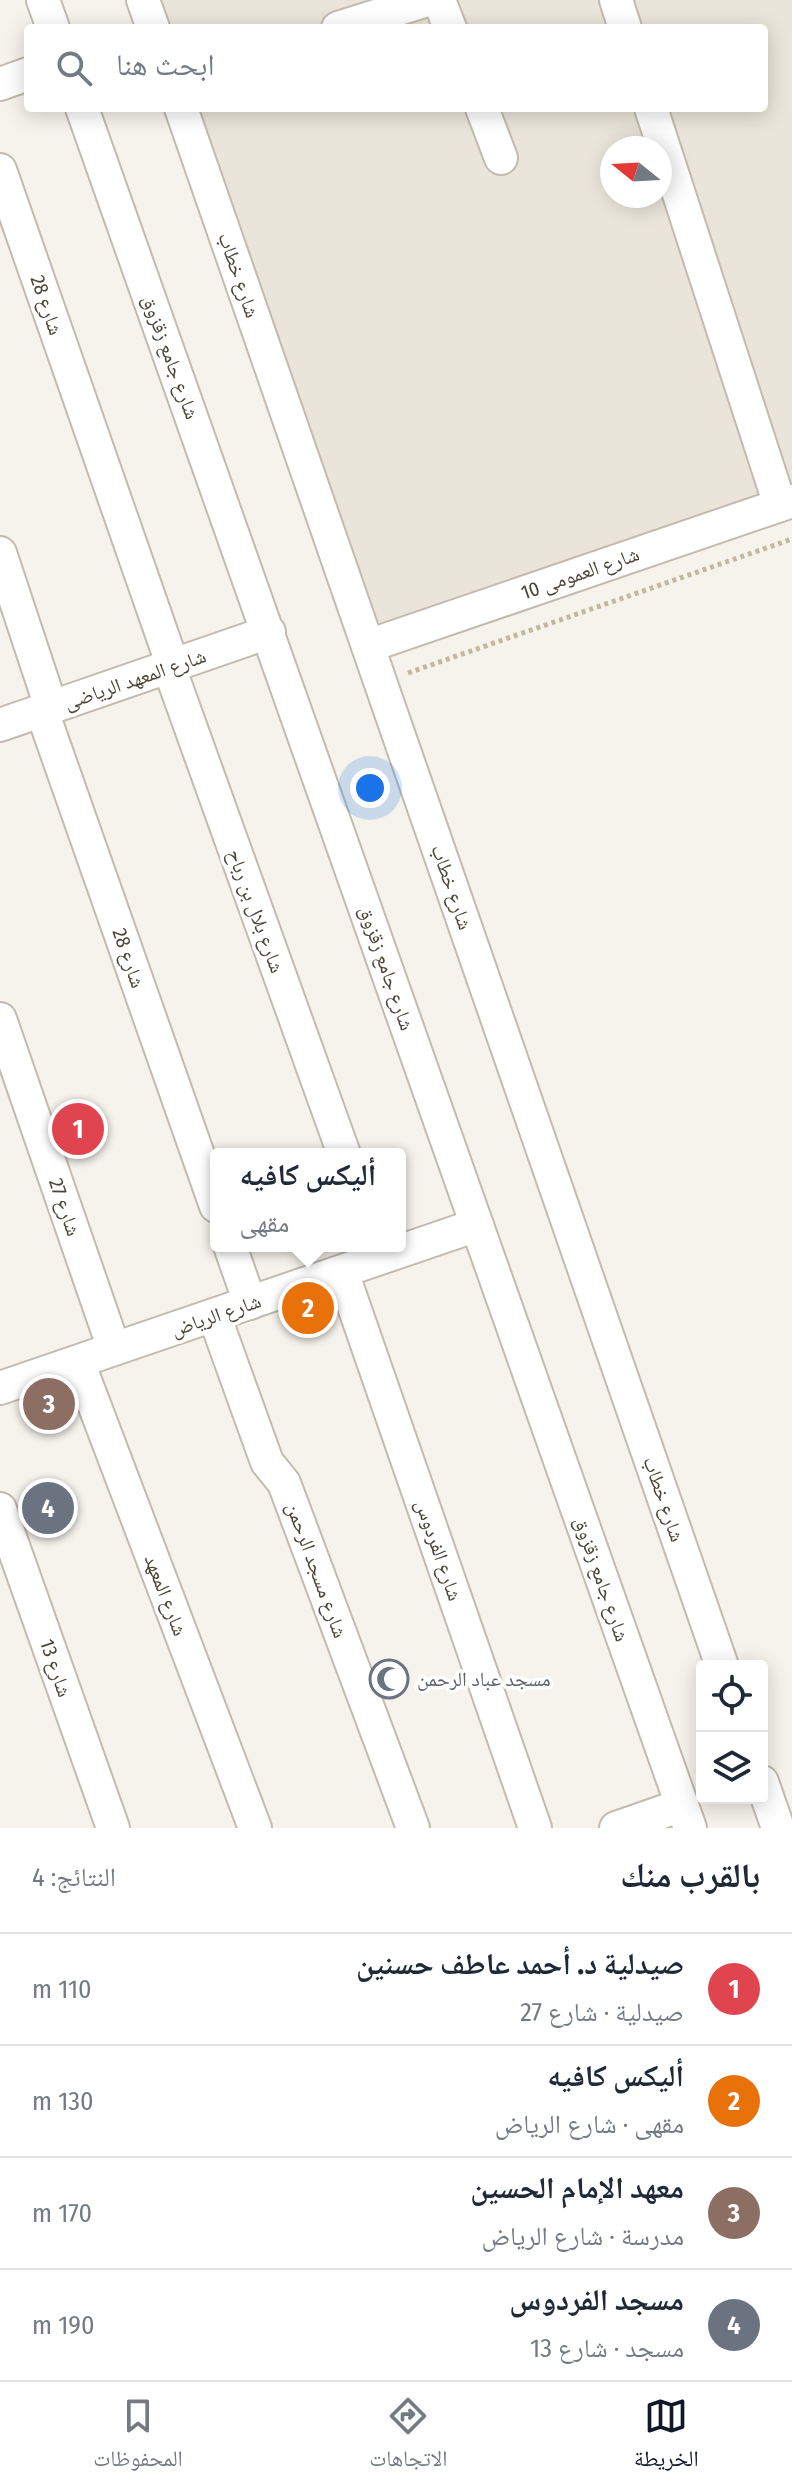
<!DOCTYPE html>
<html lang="ar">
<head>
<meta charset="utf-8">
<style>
  :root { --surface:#fff; --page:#f2f2f3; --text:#1f2937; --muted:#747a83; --line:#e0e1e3; --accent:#111827 }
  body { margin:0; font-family:"Fira Sans Condensed","Noto Naskh Arabic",sans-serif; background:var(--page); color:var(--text); direction:rtl }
  .controls { position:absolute; right:24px; bottom:24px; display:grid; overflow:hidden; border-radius:8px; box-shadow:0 4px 20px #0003 }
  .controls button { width:72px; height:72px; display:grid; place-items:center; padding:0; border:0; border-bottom:2px solid var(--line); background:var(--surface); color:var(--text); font:40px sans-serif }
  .compass { position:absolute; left:600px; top:136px; width:72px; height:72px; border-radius:50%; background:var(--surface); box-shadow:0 4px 20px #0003; rotate:288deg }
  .you { position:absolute; left:370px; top:788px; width:28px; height:28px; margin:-20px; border:6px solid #fff; border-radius:50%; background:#1a73e8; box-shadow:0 0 0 12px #1a73e833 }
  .badge { display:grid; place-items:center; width:52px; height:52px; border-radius:50%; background:var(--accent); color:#fff; font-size:26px; font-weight:700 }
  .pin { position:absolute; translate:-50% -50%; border:4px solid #fff; box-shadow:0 2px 8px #0006 }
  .popup { position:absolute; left:210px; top:1148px; width:196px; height:104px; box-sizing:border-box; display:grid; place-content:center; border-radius:8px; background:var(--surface); filter:drop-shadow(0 2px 6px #0005); font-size:26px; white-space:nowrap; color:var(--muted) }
  .popup b { font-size:30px; color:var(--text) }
  .popup::after { content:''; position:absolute; left:50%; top:100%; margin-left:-16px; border:16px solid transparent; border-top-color:var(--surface) }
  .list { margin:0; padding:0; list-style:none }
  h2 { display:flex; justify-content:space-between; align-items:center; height:104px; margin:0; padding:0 32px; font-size:34px }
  h2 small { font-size:26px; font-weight:400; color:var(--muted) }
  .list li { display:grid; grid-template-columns:52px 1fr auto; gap:24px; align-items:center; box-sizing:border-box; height:112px; padding:0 32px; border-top:2px solid var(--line) }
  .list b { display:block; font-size:30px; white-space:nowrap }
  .list p { margin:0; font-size:26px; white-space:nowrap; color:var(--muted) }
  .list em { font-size:26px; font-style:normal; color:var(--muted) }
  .icon { flex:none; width:44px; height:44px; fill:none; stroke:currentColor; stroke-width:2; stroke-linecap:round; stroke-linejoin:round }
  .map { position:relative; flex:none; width:792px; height:1828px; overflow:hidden; direction:ltr }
  .search { position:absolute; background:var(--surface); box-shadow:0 4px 20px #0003; left:24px; right:24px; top:24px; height:88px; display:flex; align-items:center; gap:20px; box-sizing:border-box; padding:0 28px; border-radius:8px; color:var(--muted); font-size:30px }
  .sheet { height:552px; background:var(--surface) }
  nav { display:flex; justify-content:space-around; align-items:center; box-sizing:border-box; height:112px; border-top:2px solid var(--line); background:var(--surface); font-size:22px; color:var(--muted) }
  nav a { display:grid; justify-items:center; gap:4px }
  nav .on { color:var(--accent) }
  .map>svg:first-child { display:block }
  .residential { fill:#eae5da; fill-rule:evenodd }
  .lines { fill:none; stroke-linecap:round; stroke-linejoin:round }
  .minor-casing { stroke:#c2bbae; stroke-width:36 }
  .path { stroke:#c4b79f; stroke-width:5; stroke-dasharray:4 4; stroke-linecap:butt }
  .minor { stroke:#fff; stroke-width:32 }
  .labels { text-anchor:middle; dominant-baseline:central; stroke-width:7; stroke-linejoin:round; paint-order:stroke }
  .street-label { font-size:20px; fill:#4b4439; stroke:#fff }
  .worship-label { font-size:20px; fill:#5b616d; stroke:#fff; text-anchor:start }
</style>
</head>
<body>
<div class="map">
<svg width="792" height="1828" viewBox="0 0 792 1828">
  <rect width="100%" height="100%" fill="#f6f3ec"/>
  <!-- residential -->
  <path class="residential" d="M148,0H792V492L373,638L186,108H764V28H158ZM612,148H660V196H612Z"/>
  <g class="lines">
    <defs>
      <g id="minor">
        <polyline points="43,0 53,28"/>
        <polyline points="143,0 153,28"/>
        <polyline points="439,0 450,28"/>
        <polyline points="616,0 625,28"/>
        <polyline points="338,28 427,0"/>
        <polyline points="0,84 28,74"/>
        <polyline points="82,108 690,1828"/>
        <polyline points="181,108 722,1666"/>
        <polyline points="482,108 501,158"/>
        <polyline points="651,108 780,505"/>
        <polyline points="0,170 173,666"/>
        <polyline points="0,553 51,707"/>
        <polyline points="368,646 792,501"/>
        <polyline points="169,667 344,1154"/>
        <polyline points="42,711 216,1206"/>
        <polyline points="0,725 269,632"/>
        <polyline points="0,1019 114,1349"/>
        <polyline points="230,1246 250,1303"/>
        <polyline points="342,1272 535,1828"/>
        <polyline points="214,1315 267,1462 284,1483 413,1828"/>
        <polyline points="78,1362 255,1828"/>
        <polyline points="0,1388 477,1225"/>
        <polyline points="0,1509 113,1828"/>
        <polyline points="762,1782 778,1828"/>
        <polyline points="616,1828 682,1805"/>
      </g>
    </defs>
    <!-- minor casing -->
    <use href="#minor" class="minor-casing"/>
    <!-- path -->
    <polyline class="path" points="408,673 792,539"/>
    <!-- minor -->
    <use href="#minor" class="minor"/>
  </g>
  <!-- icons -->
  <defs>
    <symbol id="mosque-ring" viewBox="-11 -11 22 22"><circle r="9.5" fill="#fff" stroke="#6b7280" stroke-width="1.5"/><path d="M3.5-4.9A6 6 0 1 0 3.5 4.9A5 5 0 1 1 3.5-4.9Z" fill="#6b7280"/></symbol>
  </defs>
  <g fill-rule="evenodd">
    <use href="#mosque-ring" x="367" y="1657" width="44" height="44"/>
  </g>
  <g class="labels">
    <!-- street labels -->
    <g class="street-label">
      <text transform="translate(239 275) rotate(71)">شارع خطاب</text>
      <text transform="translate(47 305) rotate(71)">شارع 28</text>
      <text transform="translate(171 357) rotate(70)">شارع جامع زقزوق</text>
      <text transform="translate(580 573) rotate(-19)">شارع العمومى 10</text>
      <text transform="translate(135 679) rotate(-19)">شارع المعهد الرياضى</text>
      <text transform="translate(452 887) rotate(71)">شارع خطاب</text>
      <text transform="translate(256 911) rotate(70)">شارع بلال بن رباح</text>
      <text transform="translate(129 958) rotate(71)">شارع 28</text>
      <text transform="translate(387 968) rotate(71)">شارع جامع زقزوق</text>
      <text transform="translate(65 1207) rotate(71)">شارع 27</text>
      <text transform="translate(216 1315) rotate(-19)">شارع الرياض</text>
      <text transform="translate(664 1499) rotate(71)">شارع خطاب</text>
      <text transform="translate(439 1550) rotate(71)">شارع الفردوس</text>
      <text transform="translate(317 1570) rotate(70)">شارع مسجد الرحمن</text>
      <text transform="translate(602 1579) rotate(71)">شارع جامع زقزوق</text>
      <text transform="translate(166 1595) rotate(69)">شارع المعهد</text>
      <text transform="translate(56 1668) rotate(71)">شارع 13</text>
    </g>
    <!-- worship labels -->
    <g class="worship-label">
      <text x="417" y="1679">مسجد عباد الرحمن</text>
    </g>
  </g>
</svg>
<div class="controls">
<button><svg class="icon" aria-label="locate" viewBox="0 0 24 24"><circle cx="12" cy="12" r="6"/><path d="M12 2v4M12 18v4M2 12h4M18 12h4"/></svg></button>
<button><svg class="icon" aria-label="layers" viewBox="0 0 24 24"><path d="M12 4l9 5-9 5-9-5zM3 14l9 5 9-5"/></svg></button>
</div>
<svg class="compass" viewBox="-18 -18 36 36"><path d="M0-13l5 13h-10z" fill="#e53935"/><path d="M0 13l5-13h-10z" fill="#747a83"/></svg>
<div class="you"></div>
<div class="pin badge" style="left:78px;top:1129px;background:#e0444e">1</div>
<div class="pin badge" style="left:308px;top:1308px;background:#e8710a">2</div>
<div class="popup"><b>أليكس كافيه</b>مقهى</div>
<div class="pin badge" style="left:49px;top:1404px;background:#8d6e63">3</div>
<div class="pin badge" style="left:48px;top:1508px;background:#6b7280">4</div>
<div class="search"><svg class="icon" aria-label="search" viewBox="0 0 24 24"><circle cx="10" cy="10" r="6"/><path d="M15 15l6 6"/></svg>ابحث هنا</div>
</div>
<section class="sheet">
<h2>بالقرب منك<small>النتائج: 4</small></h2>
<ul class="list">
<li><span class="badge" style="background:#e0444e">1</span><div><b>صيدلية د. أحمد عاطف حسنين</b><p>صيدلية · شارع 27</p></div><em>110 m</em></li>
<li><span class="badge" style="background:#e8710a">2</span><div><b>أليكس كافيه</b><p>مقهى · شارع الرياض</p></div><em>130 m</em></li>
<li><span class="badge" style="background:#8d6e63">3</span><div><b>معهد الإمام الحسين</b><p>مدرسة · شارع الرياض</p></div><em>170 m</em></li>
<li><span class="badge" style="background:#6b7280">4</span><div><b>مسجد الفردوس</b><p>مسجد · شارع 13</p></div><em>190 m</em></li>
</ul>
</section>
<nav>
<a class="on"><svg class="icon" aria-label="map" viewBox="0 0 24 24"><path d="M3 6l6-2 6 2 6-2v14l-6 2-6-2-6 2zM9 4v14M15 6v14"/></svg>الخريطة</a>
<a><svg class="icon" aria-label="directions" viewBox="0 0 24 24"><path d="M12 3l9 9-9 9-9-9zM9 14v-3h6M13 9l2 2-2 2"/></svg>الاتجاهات</a>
<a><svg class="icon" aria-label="saved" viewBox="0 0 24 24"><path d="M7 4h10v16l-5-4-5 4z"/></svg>المحفوظات</a>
</nav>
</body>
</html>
